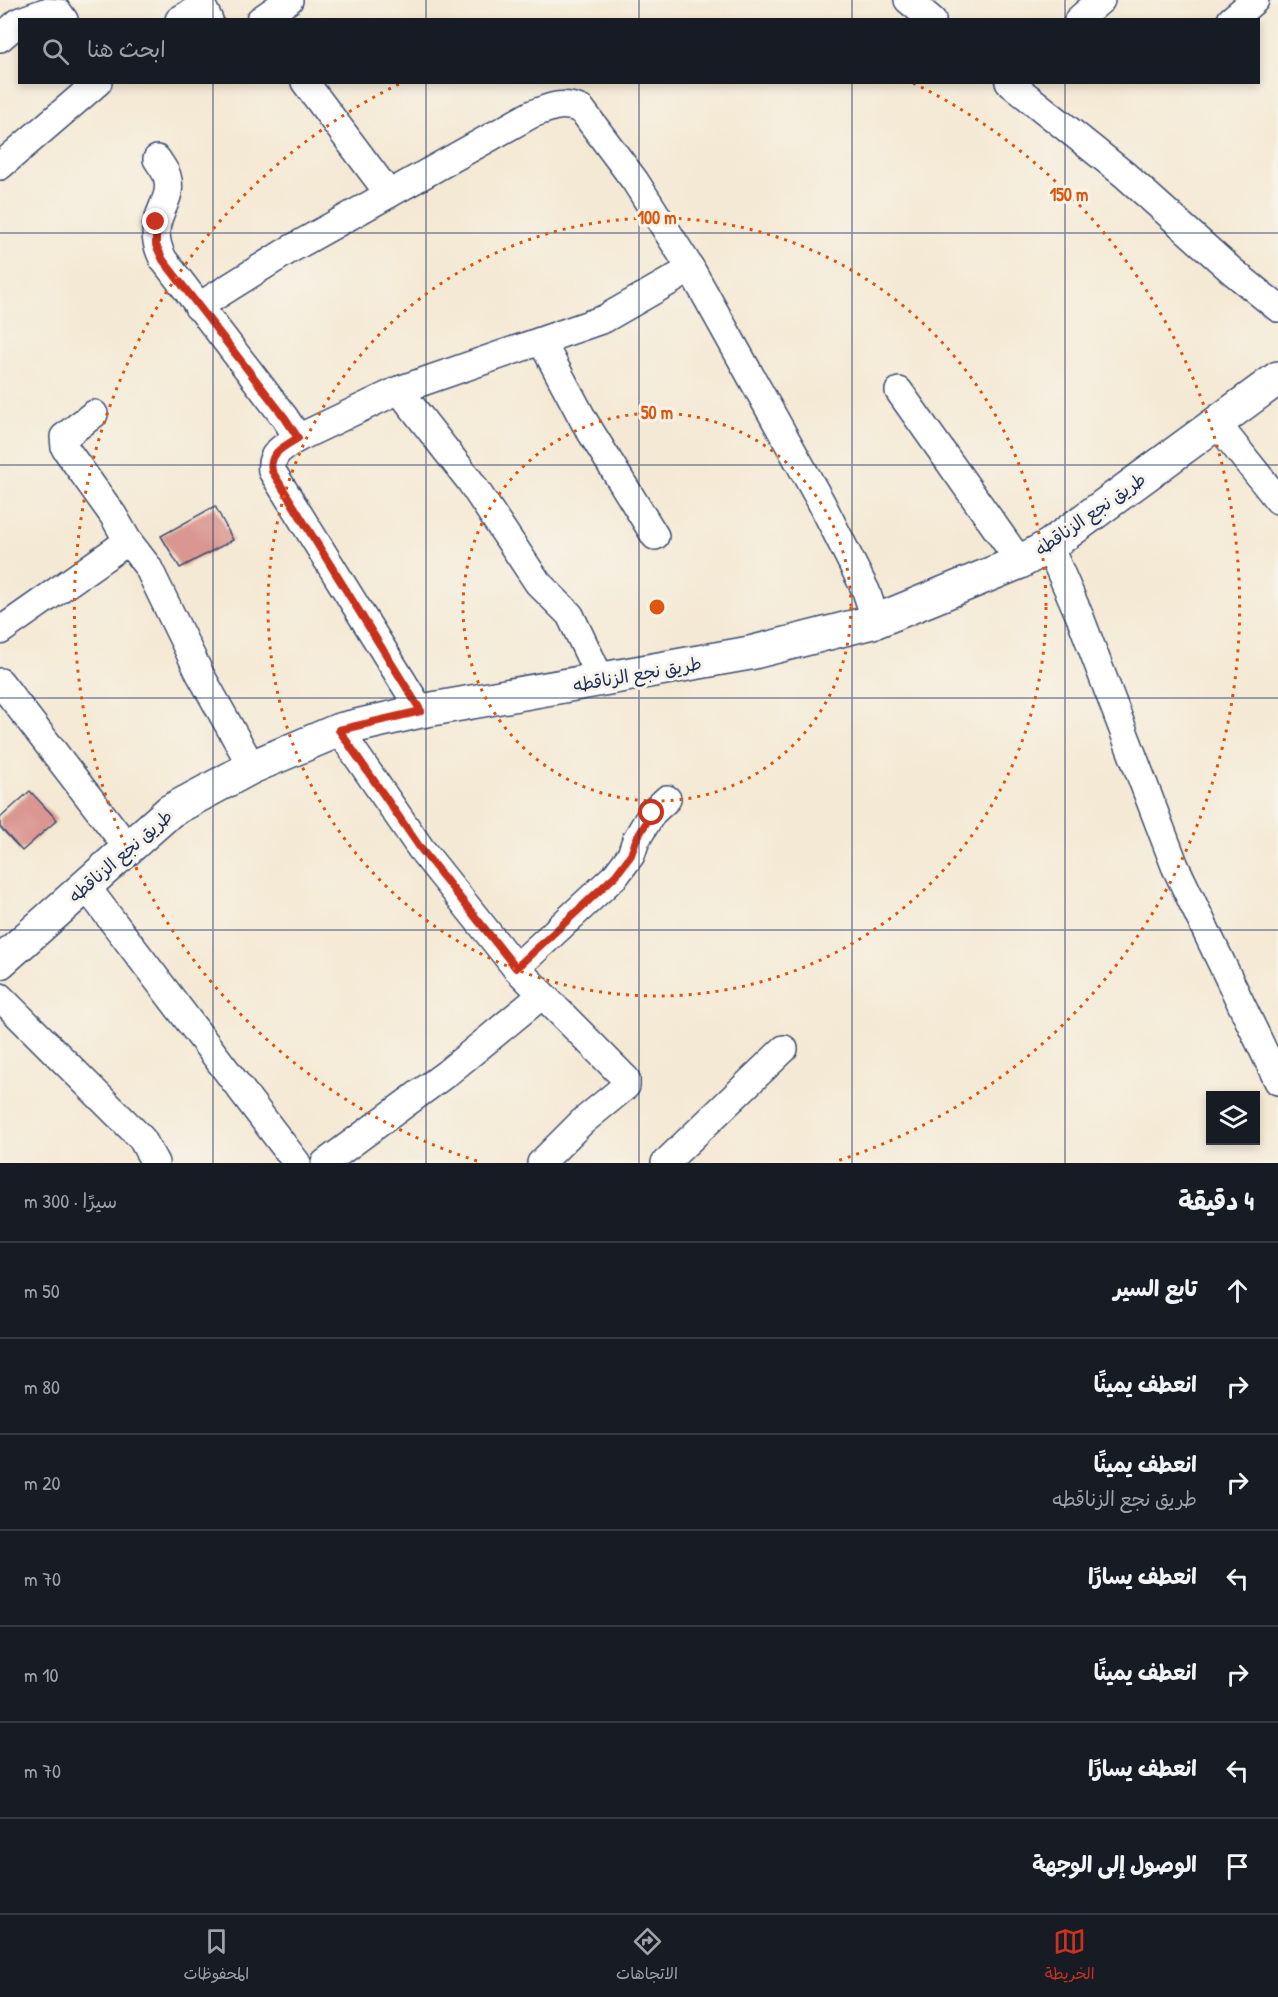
<!DOCTYPE html>
<html lang="ar">
<head>
<meta charset="utf-8">
<style>
  :root { --surface:#171b24; --page:#20242c; --text:#f1f3f6; --muted:#9ea1a6; --line:#363941; --accent:#c8321e }
  body { margin:0; font-family:"Patrick Hand","Playpen Sans Arabic",sans-serif; background:var(--page); color:var(--text); direction:rtl }
  .controls { position:absolute; right:18px; bottom:18px; display:grid; overflow:hidden; border-radius:0px; box-shadow:0 3px 9px #0003 }
  .controls button { width:54px; height:54px; display:grid; place-items:center; padding:0; border:0; border-bottom:2px solid var(--line); background:var(--surface); color:var(--text); font:30px sans-serif }
  .stop { position:absolute; width:18px; height:18px; margin:-14px; border:4px solid #c8321e; border-radius:50%; background:#fff }
  .stop.end { background:#c8321e; border-color:#fff; box-shadow:0 2px 6px #0008 }
  .list { margin:0; padding:0; list-style:none }
  h2 { display:flex; justify-content:space-between; align-items:center; height:78px; margin:0; padding:0 24px; font-size:26px }
  h2 small { font-size:20px; font-weight:400; color:var(--muted) }
  .list li { display:grid; grid-template-columns:39px 1fr auto; gap:18px; align-items:center; box-sizing:border-box; height:96px; padding:0 24px; border-top:2px solid var(--line) }
  .list b { display:block; font-size:22px; white-space:nowrap }
  .list p { margin:0; font-size:20px; white-space:nowrap; color:var(--muted) }
  .list em { font-size:20px; font-style:normal; color:var(--muted) }
  .icon { flex:none; width:33px; height:33px; fill:none; stroke:currentColor; stroke-width:2; stroke-linecap:round; stroke-linejoin:round }
  .map { position:relative; flex:none; width:1278px; height:1163px; overflow:hidden; direction:ltr }
  .search { position:absolute; background:var(--surface); box-shadow:0 3px 9px #0003; left:18px; right:18px; top:18px; height:66px; display:flex; align-items:center; gap:15px; box-sizing:border-box; padding:0 21px; border-radius:0px; color:var(--muted); font-size:22px }
  .sheet { height:750px; background:var(--surface) }
  nav { display:flex; justify-content:space-around; align-items:center; box-sizing:border-box; height:84px; border-top:2px solid var(--line); background:var(--surface); font-size:16px; color:var(--muted) }
  nav a { display:grid; justify-items:center; gap:3px }
  nav .on { color:var(--accent) }
  .map>svg:first-child { display:block }
  .building { fill:#da9792 }
  .lines { fill:none; stroke-linecap:round; stroke-linejoin:round }
  .minor-casing { stroke:#3c4b70; stroke-width:30 }
  .tertiary-casing { stroke:#3c4b70; stroke-width:36 }
  .minor { stroke:#fff; stroke-width:27 }
  .tertiary { stroke:#fff; stroke-width:33 }
  .route { stroke:#c8321e; stroke-width:8 }
  .grid { fill:none; stroke:#1b2f5e; stroke-width:1.5; stroke-opacity:0.55 }
  .ring { fill:none; stroke:#de5710; stroke-width:3; stroke-dasharray:3 6 }
  .labels { text-anchor:middle; dominant-baseline:central; stroke-width:6; stroke-linejoin:round; paint-order:stroke }
  .street-label { font-size:18px; fill:#1b2f5e; stroke:#f7f3e8 }
  .centre { fill:#de5710; stroke:#f7f3e8; stroke-width:3 }
  .ring-label { font-size:18px; text-anchor:middle; font-weight:bold; fill:#de5710; stroke:#f7f3e8; stroke-width:6; stroke-linejoin:round; paint-order:stroke }
</style>
</head>
<body>
<div class="map">
<svg width="1278" height="1163" viewBox="0 0 1278 1163">
  <rect width="100%" height="100%" fill="#f7f3e8"/>
  <filter id="ink" filterUnits="userSpaceOnUse"><feTurbulence type="fractalNoise" baseFrequency=".0167" numOctaves="2"/><feDisplacementMap in="SourceGraphic" scale="12" xChannelSelector="R" yChannelSelector="G"/><feConvolveMatrix kernelMatrix="1 2 1 2 8 2 1 2 1" color-interpolation-filters="sRGB"/></filter>
  <filter id="wash" filterUnits="userSpaceOnUse"><feTurbulence type="fractalNoise" baseFrequency=".008" numOctaves="4" result="noise"/><feDisplacementMap in="SourceGraphic" scale="24" xChannelSelector="R" yChannelSelector="G"/><feGaussianBlur stdDeviation="1.35" result="paint"/><feColorMatrix in="noise" values="0 0 0 0 0 0 0 0 0 0 0 0 0 0 0 0 0 1.4 0 .05"/><feComposite in="paint" operator="in"/></filter>
  <g filter="url(#wash)">
    <rect width="100%" height="100%" fill="#f4e9d4"/>
    <g id="blocks">
      <!-- building -->
      <g class="building">
        <polygon points="215,506 233,540 180,568 161,536"/>
        <polygon points="30,791 57,820 22,851 0,827 0,818"/>
      </g>
    </g>
  </g>
  <g filter="url(#ink)">
    <use href="#blocks" fill-opacity="0" stroke="#3c4b70" stroke-width="1.5"/>
    <g class="lines">
      <defs>
        <g id="minor">
          <polyline points="908,0 932,20"/>
          <polyline points="23,20 45,12 59,13 64,20"/>
          <polyline points="179,20 202,6 209,20"/>
          <polyline points="260,20 289,0"/>
          <polyline points="1078,20 1101,0"/>
          <polyline points="1231,20 1255,0"/>
          <polyline points="0,38 20,21"/>
          <polyline points="305,82 389,194"/>
          <polyline points="1009,82 1125,175 1231,270 1278,308"/>
          <path d="M157,159C160,164 165,170 167,176C176,206 142,216 163,259L285,418L298,438C285,446 269,453 272,471L421,711"/>
          <polyline points="0,166 98,82"/>
          <path d="M198,307L289,250L532,114C551,107 563,101 582,110L635,181L691,269"/>
          <polyline points="542,342 584,421 655,536"/>
          <polyline points="399,390 470,481 538,583 570,615 601,680"/>
          <polyline points="899,391 1020,562"/>
          <polyline points="94,414 64,437 65,448 113,515 128,541"/>
          <polyline points="1218,425 1278,500"/>
          <polyline points="298,438 399,390 604,319 691,269 821,502 866,591 876,621"/>
          <polyline points="1049,546 1080,617 1175,866 1278,1081"/>
          <polyline points="0,631 128,541 148,567 200,674 252,767"/>
          <polyline points="0,682 128,848"/>
          <polyline points="339,730 421,849 516,968 626,1079 626,1086 582,1122 541,1163"/>
          <polyline points="85,885 297,1163"/>
          <polyline points="516,968 616,875 631,855 636,840 652,813 667,799"/>
          <polyline points="0,997 142,1139 155,1163"/>
          <polyline points="325,1163 447,1073 542,995"/>
          <polyline points="665,1163 784,1049"/>
        </g>
        <polyline id="tertiary" points="0,962 170,811 252,767 339,730 421,711 750,653 876,621 1020,562 1049,546 1278,378"/>
      </defs>
      <!-- minor casing -->
      <use href="#minor" class="minor-casing"/>
      <!-- tertiary casing -->
      <use href="#tertiary" class="tertiary-casing"/>
      <!-- minor -->
      <use href="#minor" class="minor"/>
      <!-- tertiary -->
      <use href="#tertiary" class="tertiary"/>
    </g>
  </g>
  <g class="lines" filter="url(#ink)">
    <!-- route -->
    <path class="route" d="M156,222V245L163,260L285,418L298,438C285,446 268,453 272,471L421,711L339,730L421,849L516,968L616,875L631,855L636,840L652,813"/>
  </g>
  <!-- grid -->
  <path class="grid" d="M213,0V20M426,0V20M639,0V20M852,0V20M1065,0V20M213,82V1163M426,82V1163M639,82V1163M852,82V1163M1065,82V1163M0,233H1278M0,465H1278M0,698H1278M0,930H1278"/>
  <!-- distance rings -->
  <g class="ring">
    <circle cx="657" cy="607" r="194"/>
    <circle cx="657" cy="607" r="389"/>
    <path d="M477 1161A583 583 0 0 1 401 83M913 83A583 583 0 0 1 837 1161"/>
  </g>
  <g class="labels">
    <!-- street labels -->
    <g class="street-label">
      <text transform="translate(1090 514) rotate(-35)">طريق نجع الزناقطه</text>
      <text transform="translate(637 674) rotate(-10)">طريق نجع الزناقطه</text>
      <text transform="translate(120 856) rotate(-41)">طريق نجع الزناقطه</text>
    </g>
  </g>
  <circle cx="657" cy="607" r="9" class="centre"/>
  <g class="ring-label">
    <text x="1069" y="201">150 m</text>
    <text x="657" y="224">100 m</text>
    <text x="657" y="419">50 m</text>
  </g>
</svg>
<div class="controls">
<button><svg class="icon" aria-label="layers" viewBox="0 0 24 24"><path d="M12 4l9 5-9 5-9-5zM3 14l9 5 9-5"/></svg></button>
</div>
<div class="stop" style="left:652px;top:813px"></div>
<div class="stop end" style="left:156px;top:222px"></div>
<div class="search"><svg class="icon" aria-label="search" viewBox="0 0 24 24"><circle cx="10" cy="10" r="6"/><path d="M15 15l6 6"/></svg>ابحث هنا</div>
</div>
<section class="sheet">
<h2>4 دقيقة<small>سيرًا · 300 m</small></h2>
<ul class="list">
<li><svg class="icon" aria-label="ahead" viewBox="0 0 24 24"><path d="M12 20V5M6 11l6-6 6 6"/></svg><div><b>تابع السير</b></div><em>50 m</em></li>
<li><svg class="icon" aria-label="right" viewBox="0 0 24 24"><path d="M7 20v-9h11M14 6l5 5-5 5"/></svg><div><b>انعطف يمينًا</b></div><em>80 m</em></li>
<li><svg class="icon" aria-label="right" viewBox="0 0 24 24"><path d="M7 20v-9h11M14 6l5 5-5 5"/></svg><div><b>انعطف يمينًا</b><p>طريق نجع الزناقطه</p></div><em>20 m</em></li>
<li><svg class="icon" aria-label="left" viewBox="0 0 24 24"><path d="M17 20v-9H6M10 6l-5 5 5 5"/></svg><div><b>انعطف يسارًا</b></div><em>70 m</em></li>
<li><svg class="icon" aria-label="right" viewBox="0 0 24 24"><path d="M7 20v-9h11M14 6l5 5-5 5"/></svg><div><b>انعطف يمينًا</b></div><em>10 m</em></li>
<li><svg class="icon" aria-label="left" viewBox="0 0 24 24"><path d="M17 20v-9H6M10 6l-5 5 5 5"/></svg><div><b>انعطف يسارًا</b></div><em>70 m</em></li>
<li><svg class="icon" aria-label="arrive" viewBox="0 0 24 24"><path d="M6 21V4h12l-3 4 3 4H6"/></svg><div><b>الوصول إلى الوجهة</b></div></li>
</ul>
</section>
<nav>
<a class="on"><svg class="icon" aria-label="map" viewBox="0 0 24 24"><path d="M3 6l6-2 6 2 6-2v14l-6 2-6-2-6 2zM9 4v14M15 6v14"/></svg>الخريطة</a>
<a><svg class="icon" aria-label="directions" viewBox="0 0 24 24"><path d="M12 3l9 9-9 9-9-9zM9 14v-3h6M13 9l2 2-2 2"/></svg>الاتجاهات</a>
<a><svg class="icon" aria-label="saved" viewBox="0 0 24 24"><path d="M7 4h10v16l-5-4-5 4z"/></svg>المحفوظات</a>
</nav>
</body>
</html>
